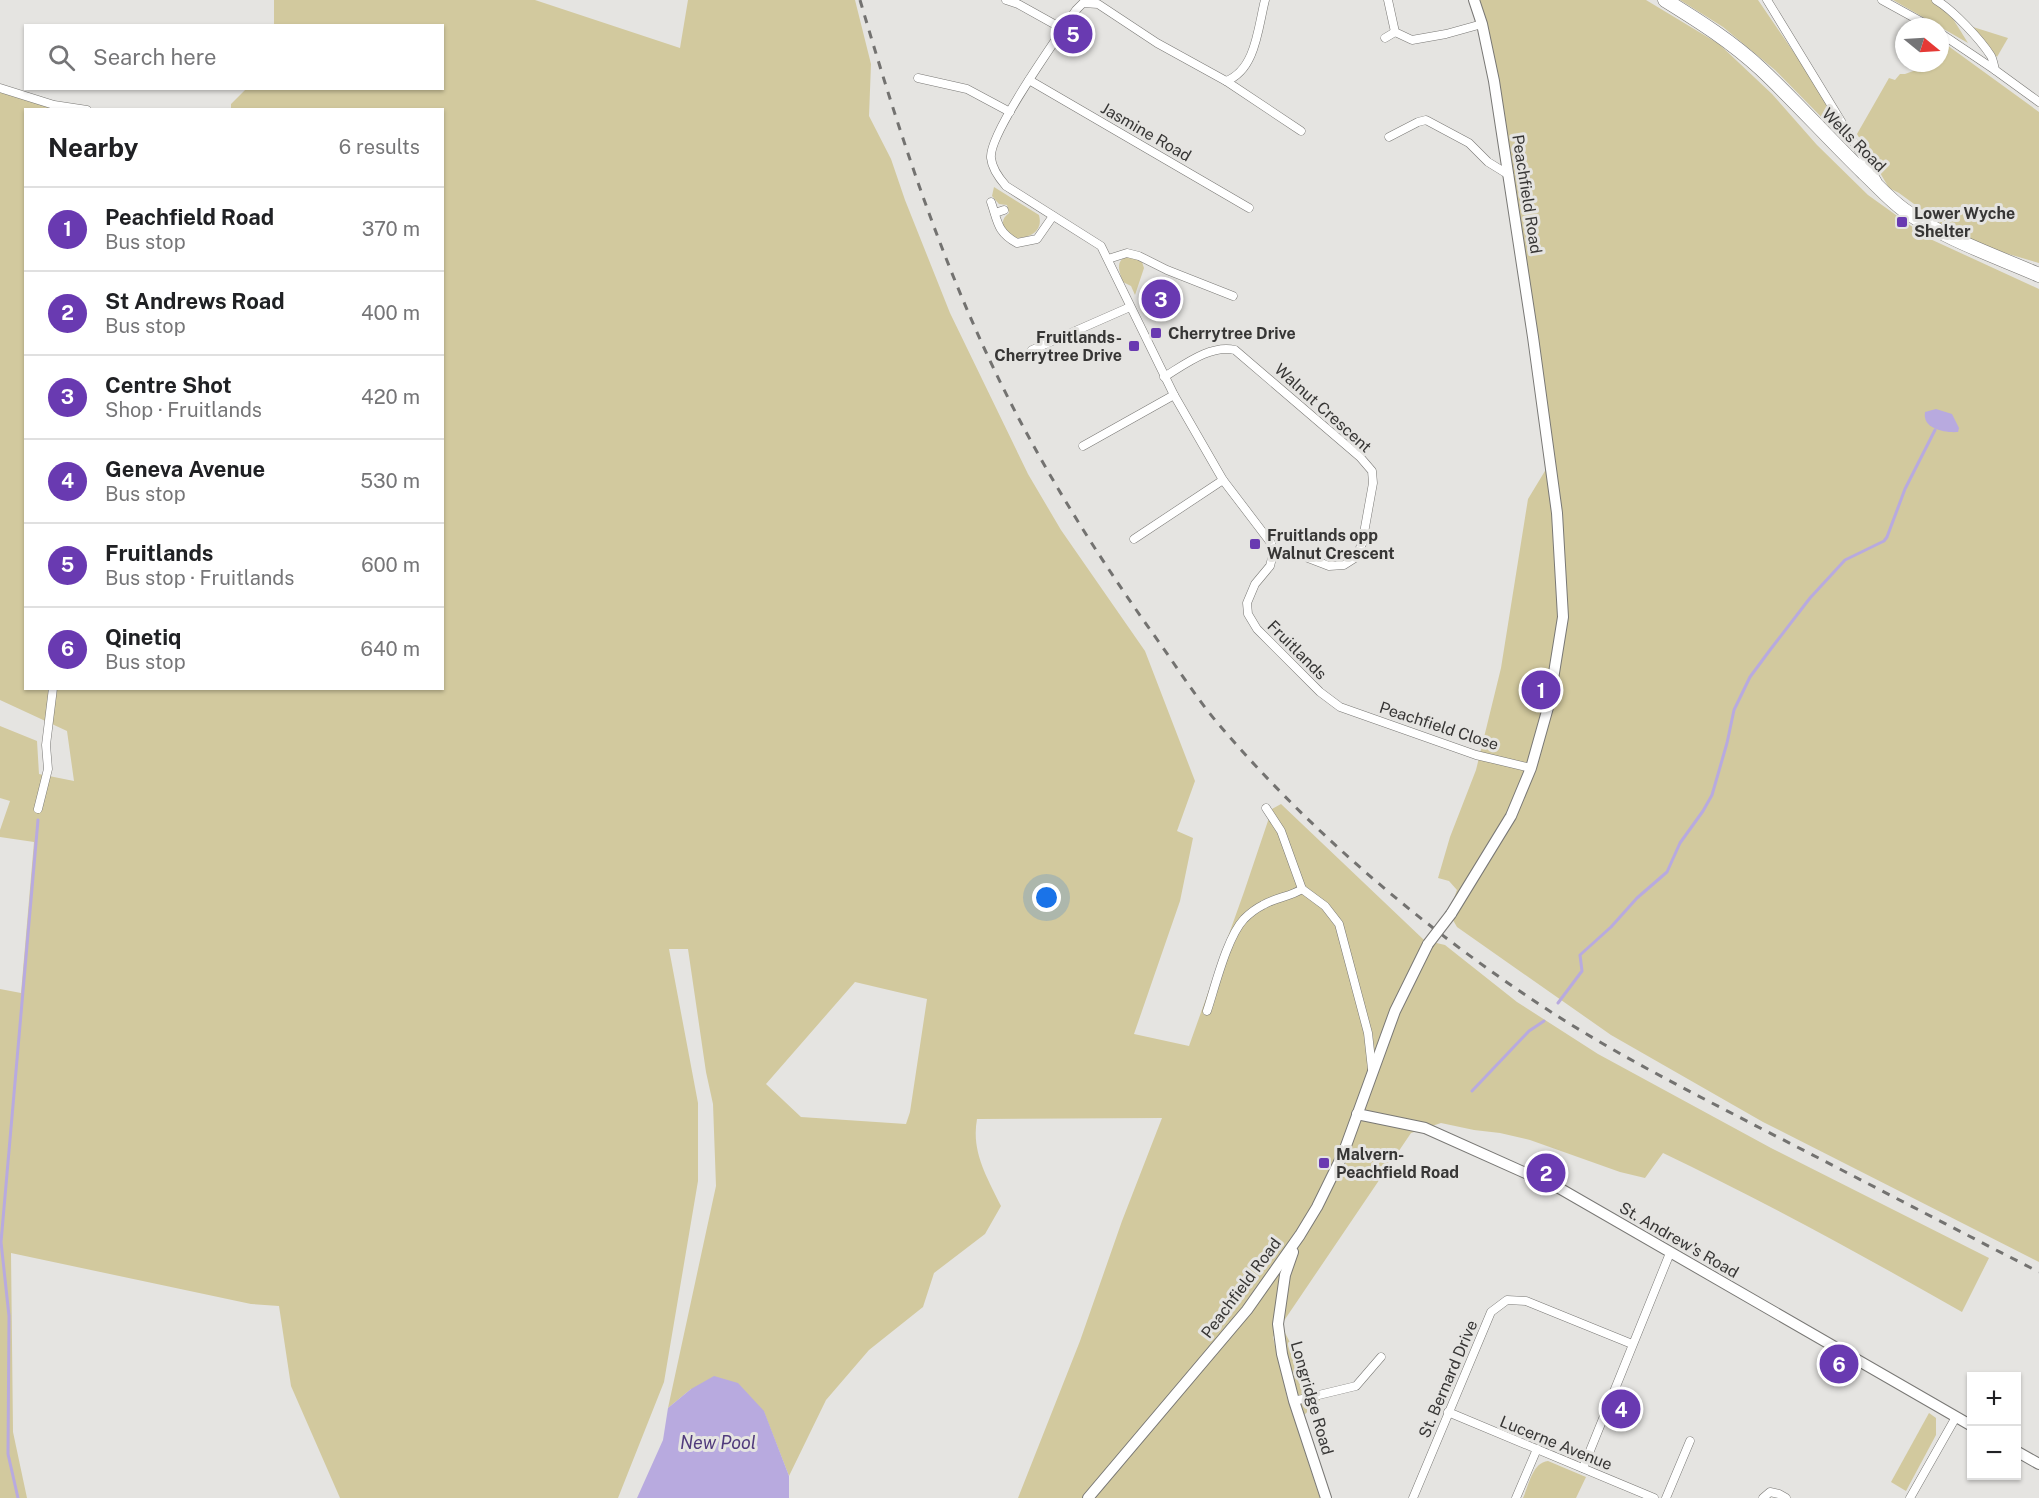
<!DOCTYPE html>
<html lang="en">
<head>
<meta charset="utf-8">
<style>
  :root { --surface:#fff; --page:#f6f6f6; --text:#202124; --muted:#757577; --line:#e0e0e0; --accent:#693ab1 }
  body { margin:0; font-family:"Public Sans",sans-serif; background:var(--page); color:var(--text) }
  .controls { position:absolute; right:18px; bottom:18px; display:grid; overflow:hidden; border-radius:0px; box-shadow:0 2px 4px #0004 }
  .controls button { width:54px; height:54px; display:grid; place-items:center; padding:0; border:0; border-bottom:2px solid var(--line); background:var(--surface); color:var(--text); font:30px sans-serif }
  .compass { position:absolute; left:1895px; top:18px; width:54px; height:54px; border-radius:50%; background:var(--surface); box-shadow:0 2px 4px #0004; rotate:108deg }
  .you { position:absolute; left:1047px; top:898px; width:21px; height:21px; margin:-15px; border:4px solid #fff; border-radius:50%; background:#1a73e8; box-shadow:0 0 0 9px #1a73e833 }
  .badge { display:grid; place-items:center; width:39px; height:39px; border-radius:50%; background:var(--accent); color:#fff; font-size:20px; font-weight:700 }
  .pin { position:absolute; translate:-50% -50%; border:3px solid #fff; box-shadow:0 2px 6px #0006 }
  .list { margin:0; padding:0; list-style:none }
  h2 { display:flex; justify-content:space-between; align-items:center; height:78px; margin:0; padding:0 24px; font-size:26px }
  h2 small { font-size:20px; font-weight:400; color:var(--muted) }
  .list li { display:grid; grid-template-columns:39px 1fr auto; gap:18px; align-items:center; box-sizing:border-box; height:84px; padding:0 24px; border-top:2px solid var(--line) }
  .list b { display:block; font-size:22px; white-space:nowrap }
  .list p { margin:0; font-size:20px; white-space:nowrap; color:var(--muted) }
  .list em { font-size:20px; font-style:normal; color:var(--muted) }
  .icon { flex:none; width:33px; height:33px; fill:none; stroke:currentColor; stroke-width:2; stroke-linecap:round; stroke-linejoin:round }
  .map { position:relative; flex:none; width:2039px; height:1498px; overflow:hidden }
  .search { position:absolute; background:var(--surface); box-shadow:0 2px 4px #0004; left:24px; top:24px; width:420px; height:66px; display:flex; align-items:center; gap:15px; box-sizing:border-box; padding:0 21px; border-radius:0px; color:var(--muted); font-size:22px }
  .panel { position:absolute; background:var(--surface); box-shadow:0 2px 4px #0004; left:24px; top:108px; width:420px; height:582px; border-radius:0px }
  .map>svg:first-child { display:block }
  .green { fill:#d2c99e; fill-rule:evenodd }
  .water { fill:#b8aadf }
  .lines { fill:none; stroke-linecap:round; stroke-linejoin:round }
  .stream { stroke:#b8aadf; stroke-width:3 }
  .minor-casing { stroke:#797875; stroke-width:9 }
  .tertiary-casing { stroke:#797875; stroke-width:12 }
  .trunk-casing { stroke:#797875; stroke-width:15 }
  .minor { stroke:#fff; stroke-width:8 }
  .tertiary { stroke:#fff; stroke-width:10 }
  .trunk { stroke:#fff; stroke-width:14 }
  .rail { stroke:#737270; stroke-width:3; stroke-dasharray:8 8; stroke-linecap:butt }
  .tertiary-bridge-casing { stroke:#797875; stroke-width:12; stroke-linecap:butt }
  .tertiary-bridge { stroke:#fff; stroke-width:10 }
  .poi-dot { fill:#693ab1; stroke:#e5e4e1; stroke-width:2 }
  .labels { text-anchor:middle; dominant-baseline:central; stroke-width:6; stroke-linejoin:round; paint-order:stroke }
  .street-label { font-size:16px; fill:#373635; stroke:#e5e4e1 }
  .poi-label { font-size:16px; font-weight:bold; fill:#373635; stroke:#e5e4e1; text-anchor:start }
  .water-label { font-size:18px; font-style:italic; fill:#513b7c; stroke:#e5e4e1 }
</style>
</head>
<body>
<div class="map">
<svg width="2039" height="1498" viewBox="0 0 2039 1498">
  <rect width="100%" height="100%" fill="#e5e4e1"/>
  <!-- green -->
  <g class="green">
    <path d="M274,0H535L680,48L688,0H855L871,64L869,116L891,159L905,200L950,313L1028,474L1061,530L1145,651L1195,781L1177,831L1193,838L1180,901L1134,1034L1189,1046L1244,892L1272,809L1281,804L1424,940L1445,945L1517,1002L1598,1054L1771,1148L1989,1258L1962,1312C1864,1256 1765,1202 1663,1153L1645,1178L1620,1172L1530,1140L1500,1133L1474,1130L1441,1123L1411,1133L1273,1337L1287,1397L1320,1498H1018L1080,1341L1122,1221L1162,1118L977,1119C971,1152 987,1177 1001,1206L985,1234L934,1273L923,1307L869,1350L826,1400L789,1476L764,1412L691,1389L668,1408L716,1186L713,1104L706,1072L688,949H669L698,1103V1181L664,1382L618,1498H340L291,1386L279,1306L251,1304L11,1253L13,1432L27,1498H0V989L21,993L34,842L0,837V830L10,801L0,798V726L37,741L39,774L74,781L67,731L0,700V90L78,109L26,110V688H442V110L231,109V104L246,89L442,88V26L274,25ZM855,982L927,999L910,1112L906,1124L801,1117L766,1084Z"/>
    <polygon points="1474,0 1646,0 1719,44 1772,94 1817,145 1868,195 1928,238 2039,289 2039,1262 1763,1122 1611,1035 1457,927 1447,910 1453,901 1457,890 1449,881 1438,878 1450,837 1476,770 1501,668 1528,499 1551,461 1509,175"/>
    <polygon points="1680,0 1758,0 1855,142 1839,135 1775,70 1723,27"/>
    <polygon points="1893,0 1932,0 1945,6 1968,43"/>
    <polygon points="1973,27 2008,38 1997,57"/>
    <polygon points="1940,40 2039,112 2039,263 1981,246 1947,228 1899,193 1889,188 1857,134 1889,78 1895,80 1900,74 1905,74 1916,70 1915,63 1940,63"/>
    <path d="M994,187L1039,215C1044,234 1026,239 1011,238C1004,229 998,221 1009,213L1007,205L999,204L992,196Z"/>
    <path d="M1131,256L1142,262L1144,268L1135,295L1131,286L1123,282C1119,271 1114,258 1131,256Z"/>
    <path d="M1284,1331L1320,1400L1304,1415C1298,1394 1281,1353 1284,1331Z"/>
    <polygon points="1929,1413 1936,1418 1936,1435 1906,1491 1891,1482"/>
    <path d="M1548,1461L1586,1477L1576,1498H1523C1529,1485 1532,1463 1548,1461Z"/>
  </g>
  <!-- water -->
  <g class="water">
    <path d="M1936,409L1952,414L1959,428L1958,432C1945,433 1922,429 1925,412Z"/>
    <polygon points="714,1376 738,1383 764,1411 789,1476 789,1498 637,1498 663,1440 668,1408 691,1389"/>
  </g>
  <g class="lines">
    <!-- stream -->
    <g class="stream">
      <polyline points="1558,1003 1582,971 1580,955 1611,927 1637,898 1667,872 1680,843 1703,811 1712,795 1727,743 1734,710 1750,677 1770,650 1810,598 1845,560 1884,541 1887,537 1905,489 1935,430"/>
      <polyline points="1472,1091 1529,1031 1544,1021"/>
      <polyline points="18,1498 8,1454 9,1316 1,1242 38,820"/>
    </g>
    <defs>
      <g id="minor">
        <polyline points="1006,0 1018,4 1063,29"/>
        <path d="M1265,0C1258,27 1256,70 1226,81L1157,43L1098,4L1083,3L1076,10C1060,34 988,134 991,158C992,169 999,178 1006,186L1101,246L1174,395L1223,480L1271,543L1273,554L1270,566L1255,584L1247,603L1248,614L1257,629L1320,692L1340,707L1476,755L1531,768"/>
        <polyline points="1388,0 1395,32 1412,40 1446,34 1482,24"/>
        <polyline points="1767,0 1877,180"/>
        <polyline points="1882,0 1931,27"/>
        <path d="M1936,0C1953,10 1980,39 1991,56C1993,60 1994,65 1995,70L2039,102"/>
        <polyline points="1940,33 1995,70"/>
        <polyline points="1385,38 1395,32"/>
        <polyline points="918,78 967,89 1010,112"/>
        <polyline points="1029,80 1249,208"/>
        <polyline points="1226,81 1301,131"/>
        <polyline points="0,88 54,105 87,110"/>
        <polyline points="1389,137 1418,122 1426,120 1469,143 1488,162 1509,175"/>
        <path d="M991,202C998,222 997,232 1017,243L1037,239L1053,216"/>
        <polyline points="995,213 1004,210"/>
        <polyline points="1108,259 1127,253 1139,256 1167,270 1233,296"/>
        <polyline points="1032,350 1130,307"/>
        <path d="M1164,377C1184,365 1211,344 1235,350L1360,457L1372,471L1373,483L1362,544L1355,558L1344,565L1329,566L1295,553L1273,554"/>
        <polyline points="1083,446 1174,395"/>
        <polyline points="1134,539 1223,480"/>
        <polyline points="1266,808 1281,831 1302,889 1325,906 1339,924 1368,1033 1372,1069"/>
        <polyline points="38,809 48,769 46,745 53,688"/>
        <path d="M1207,1011C1215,987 1227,937 1244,919C1249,914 1257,908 1263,905C1276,897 1290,897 1302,889"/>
        <polyline points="1294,1401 1356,1386 1381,1357"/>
        <polyline points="1448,1412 1654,1498"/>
        <polyline points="1583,1468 1670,1253"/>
        <polyline points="1413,1498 1491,1312 1507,1300 1526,1301 1632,1344"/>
        <polyline points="1516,1498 1537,1449"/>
        <polyline points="1666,1498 1690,1441"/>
        <polyline points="1763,1498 1770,1492 1779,1494 1786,1498"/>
        <polyline points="1910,1498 1956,1417"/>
      </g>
      <g id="tertiary">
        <polyline points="1451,914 1511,816 1531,768 1549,704 1563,617 1557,513 1533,337 1494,81 1482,24 1474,0"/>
        <polyline points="1357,1114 1425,1128 1559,1188 1972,1426"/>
        <polyline points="1293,1252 1285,1275 1278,1324 1282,1354 1294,1401 1326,1498"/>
        <polyline points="2016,1451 2039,1464"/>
        <polyline points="1088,1498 1247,1310 1300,1235 1317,1207 1343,1154 1395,1011 1428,944"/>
      </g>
      <path id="trunk" d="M1665,0C1699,21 1732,42 1761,69C1796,102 1829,139 1864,173C1877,185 1889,199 1904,210C1945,239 1993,255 2039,275"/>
    </defs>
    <!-- minor casing -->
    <use href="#minor" class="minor-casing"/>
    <!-- tertiary casing -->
    <use href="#tertiary" class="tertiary-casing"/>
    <!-- trunk casing -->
    <use href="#trunk" class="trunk-casing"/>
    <!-- minor -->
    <use href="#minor" class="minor"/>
    <!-- tertiary -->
    <use href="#tertiary" class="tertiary"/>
    <!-- trunk -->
    <use href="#trunk" class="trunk"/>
    <!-- rail -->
    <path class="rail" d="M860,0C895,119 933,237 985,350C1031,450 1088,542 1151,631C1173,661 1192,692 1215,720C1308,830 1422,927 1542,1006C1613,1053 1689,1091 1764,1130C1856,1177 1947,1225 2039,1272"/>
    <defs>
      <polyline id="tertiary-bridge" points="1428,944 1451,914"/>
    </defs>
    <!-- tertiary-bridge casing -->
    <use href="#tertiary-bridge" class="tertiary-bridge-casing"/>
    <!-- tertiary-bridge -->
    <use href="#tertiary-bridge" class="tertiary-bridge"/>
  </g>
  <!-- markers -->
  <g class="poi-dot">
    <rect x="1896" y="216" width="12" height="12" rx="3"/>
    <rect x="1150" y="327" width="12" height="12" rx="3"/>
    <rect x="1128" y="340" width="12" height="12" rx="3"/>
    <rect x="1249" y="538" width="12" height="12" rx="3"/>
    <rect x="1318" y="1157" width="12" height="12" rx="3"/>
  </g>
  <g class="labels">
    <!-- street labels -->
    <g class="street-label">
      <text transform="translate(1146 132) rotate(30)">Jasmine Road</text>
      <text transform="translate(1854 140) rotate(45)">Wells Road</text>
      <text transform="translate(1527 194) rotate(81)">Peachfield Road</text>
      <text transform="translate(1323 408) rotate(42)">Walnut Crescent</text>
      <text transform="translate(1297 650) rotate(45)">Fruitlands</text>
      <text transform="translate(1439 726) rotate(18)">Peachfield Close</text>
      <text transform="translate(1679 1240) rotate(30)">St. Andrew's Road</text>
      <text transform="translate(1241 1288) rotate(-53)">Peachfield Road</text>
      <text transform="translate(1448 1379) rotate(-67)">St. Bernard Drive</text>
      <text transform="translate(1312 1398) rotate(74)">Longridge Road</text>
      <text transform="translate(1556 1443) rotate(22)">Lucerne Avenue</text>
    </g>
    <!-- poi labels -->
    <g class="poi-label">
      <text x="1914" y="213">Lower Wyche<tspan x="1914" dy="18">Shelter</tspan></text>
      <text x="1168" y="333">Cherrytree Drive</text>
      <text x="1122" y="337" text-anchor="end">Fruitlands-<tspan x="1122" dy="18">Cherrytree Drive</tspan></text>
      <text x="1267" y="535">Fruitlands opp<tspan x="1267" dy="18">Walnut Crescent</tspan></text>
      <text x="1336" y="1154">Malvern-<tspan x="1336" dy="18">Peachfield Road</tspan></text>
    </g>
    <!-- water labels -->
    <g class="water-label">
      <text x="718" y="1442">New Pool</text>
    </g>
  </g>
</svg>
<div class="controls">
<button>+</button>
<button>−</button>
</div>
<svg class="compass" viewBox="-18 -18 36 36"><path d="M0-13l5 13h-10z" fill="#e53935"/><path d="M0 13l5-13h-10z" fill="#757577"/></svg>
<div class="you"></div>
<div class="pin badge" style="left:1541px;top:690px">1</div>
<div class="pin badge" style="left:1546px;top:1173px">2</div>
<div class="pin badge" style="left:1161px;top:299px">3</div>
<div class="pin badge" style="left:1621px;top:1409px">4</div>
<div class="pin badge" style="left:1073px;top:34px">5</div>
<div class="pin badge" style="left:1839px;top:1364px">6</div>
<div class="search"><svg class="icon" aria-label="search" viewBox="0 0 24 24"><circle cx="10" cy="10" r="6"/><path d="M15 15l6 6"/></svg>Search here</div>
<section class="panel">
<h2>Nearby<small>6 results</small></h2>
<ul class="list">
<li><span class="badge">1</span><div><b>Peachfield Road</b><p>Bus stop</p></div><em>370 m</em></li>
<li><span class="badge">2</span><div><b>St Andrews Road</b><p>Bus stop</p></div><em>400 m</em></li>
<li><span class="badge">3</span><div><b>Centre Shot</b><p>Shop · Fruitlands</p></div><em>420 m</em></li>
<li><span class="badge">4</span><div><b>Geneva Avenue</b><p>Bus stop</p></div><em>530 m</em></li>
<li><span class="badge">5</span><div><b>Fruitlands</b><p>Bus stop · Fruitlands</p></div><em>600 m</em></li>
<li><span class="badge">6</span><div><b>Qinetiq</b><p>Bus stop</p></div><em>640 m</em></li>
</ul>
</section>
</div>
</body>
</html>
